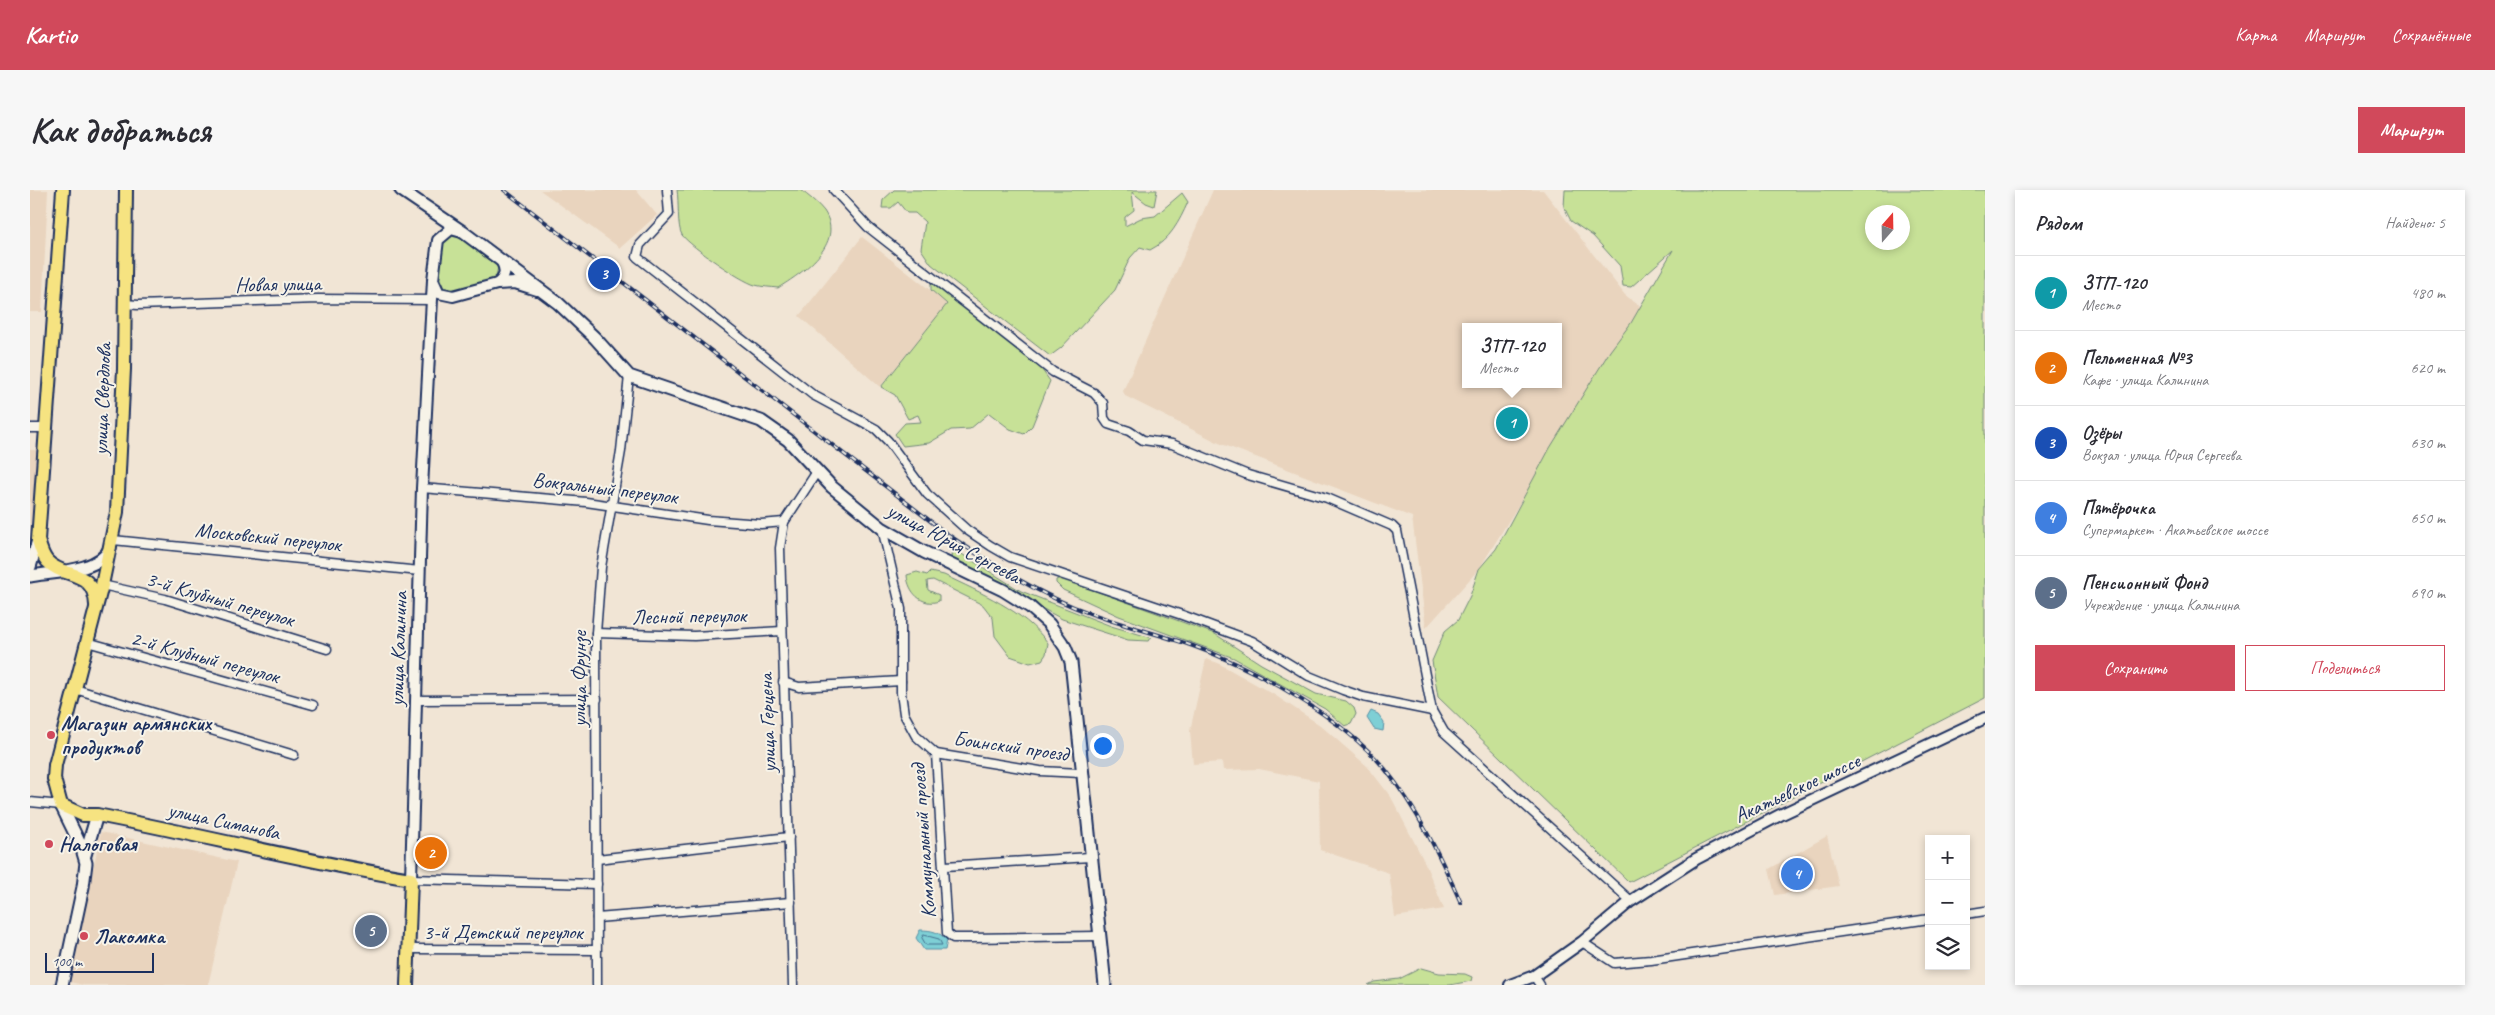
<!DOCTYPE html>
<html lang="ru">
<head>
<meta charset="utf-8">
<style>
  :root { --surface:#fff; --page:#f7f7f7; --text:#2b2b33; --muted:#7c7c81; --line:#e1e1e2; --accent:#d1495b }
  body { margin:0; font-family:Caveat,sans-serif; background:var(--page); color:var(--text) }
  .controls { position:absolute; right:15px; bottom:15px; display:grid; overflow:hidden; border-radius:0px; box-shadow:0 2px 8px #0003 }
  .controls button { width:45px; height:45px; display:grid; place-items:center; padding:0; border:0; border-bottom:1px solid var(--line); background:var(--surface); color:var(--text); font:25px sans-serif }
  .compass { position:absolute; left:1835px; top:15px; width:45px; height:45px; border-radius:50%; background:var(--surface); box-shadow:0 2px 8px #0003; rotate:20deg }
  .scale { position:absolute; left:15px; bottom:12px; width:109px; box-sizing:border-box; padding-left:5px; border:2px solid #1b2f5e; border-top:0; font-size:14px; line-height:18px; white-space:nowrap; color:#1b2f5e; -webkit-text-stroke:4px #f7f3e8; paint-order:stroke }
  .you { position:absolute; left:1072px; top:555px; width:18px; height:18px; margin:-12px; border:4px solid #fff; border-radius:50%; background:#1a73e8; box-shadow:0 0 0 8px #1a73e833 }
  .badge { display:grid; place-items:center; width:32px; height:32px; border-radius:50%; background:var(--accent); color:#fff; font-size:16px; font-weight:700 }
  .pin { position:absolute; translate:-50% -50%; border:2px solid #fff; box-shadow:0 1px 5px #0006 }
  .popup { position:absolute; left:1432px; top:133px; width:100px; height:65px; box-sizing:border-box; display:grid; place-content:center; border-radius:0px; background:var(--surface); filter:drop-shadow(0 1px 4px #0005); font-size:16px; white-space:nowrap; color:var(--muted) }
  .popup b { font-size:19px; color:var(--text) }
  .popup::after { content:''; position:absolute; left:50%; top:100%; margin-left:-10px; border:10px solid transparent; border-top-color:var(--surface) }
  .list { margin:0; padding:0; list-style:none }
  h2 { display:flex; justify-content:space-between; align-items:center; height:65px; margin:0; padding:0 20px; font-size:21px }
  h2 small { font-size:16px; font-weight:400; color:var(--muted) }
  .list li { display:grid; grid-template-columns:32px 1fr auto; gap:15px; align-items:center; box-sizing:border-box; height:75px; padding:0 20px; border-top:1px solid var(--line) }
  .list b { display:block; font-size:19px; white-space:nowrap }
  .list p { margin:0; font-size:16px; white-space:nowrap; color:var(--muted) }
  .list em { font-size:16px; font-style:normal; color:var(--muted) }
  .actions { display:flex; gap:10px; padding:15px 20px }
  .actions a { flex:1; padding:11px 0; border:1px solid var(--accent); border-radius:0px; text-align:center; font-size:18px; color:var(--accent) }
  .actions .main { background:var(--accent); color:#fff }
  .icon { flex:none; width:28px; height:28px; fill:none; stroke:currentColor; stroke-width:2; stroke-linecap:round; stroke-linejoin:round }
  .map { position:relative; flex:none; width:1955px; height:795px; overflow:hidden; border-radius:0px }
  header { display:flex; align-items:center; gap:30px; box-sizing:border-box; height:70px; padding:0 25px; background:var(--accent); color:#fff }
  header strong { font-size:24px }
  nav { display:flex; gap:28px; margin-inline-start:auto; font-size:18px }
  .intro { display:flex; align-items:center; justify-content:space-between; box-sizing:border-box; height:120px; padding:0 30px }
  h1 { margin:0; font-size:35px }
  .button { padding:12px 22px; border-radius:0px; background:var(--accent); color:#fff; font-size:18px; font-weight:700 }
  main { display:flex; gap:30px; padding:0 30px }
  aside { flex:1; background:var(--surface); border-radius:0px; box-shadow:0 2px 8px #0003 }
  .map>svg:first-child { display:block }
  .built { fill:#e9d4be; fill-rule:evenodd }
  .green { fill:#c7e197; stroke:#71887a; fill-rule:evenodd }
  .water { fill:#7ecfd5; stroke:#568fa5 }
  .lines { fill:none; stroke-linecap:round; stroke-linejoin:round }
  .shore { stroke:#436f8e; stroke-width:1 }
  .minor-casing { stroke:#1b2f5e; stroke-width:11 }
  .tertiary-casing { stroke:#1b2f5e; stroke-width:14 }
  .secondary-casing { stroke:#1b2f5e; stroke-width:15 }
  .primary-casing { stroke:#1b2f5e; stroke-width:16 }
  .minor { stroke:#f7f3e8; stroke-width:8 }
  .tertiary { stroke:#f7f3e8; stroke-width:10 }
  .secondary { stroke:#f7f3e8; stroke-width:11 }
  .primary { stroke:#f6e381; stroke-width:12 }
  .rail-casing { stroke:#1b2f5e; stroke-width:4 }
  .rail { stroke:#f7f3e8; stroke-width:2; stroke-dasharray:5.5; stroke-linecap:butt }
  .poi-dot { fill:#d1495b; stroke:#f7f3e8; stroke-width:2 }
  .labels { text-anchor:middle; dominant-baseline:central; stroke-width:4; stroke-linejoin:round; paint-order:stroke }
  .street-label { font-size:21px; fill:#1b2f5e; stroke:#f7f3e8 }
  .poi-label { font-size:21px; font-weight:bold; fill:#1b2f5e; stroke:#f7f3e8; text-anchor:start }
</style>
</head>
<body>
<header>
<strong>Kartio</strong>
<nav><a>Карта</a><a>Маршрут</a><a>Сохранённые</a></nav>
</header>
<div class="intro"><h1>Как добраться</h1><a class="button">Маршрут</a></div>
<main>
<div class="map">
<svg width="1955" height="795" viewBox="0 0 1955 795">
  <rect width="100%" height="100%" fill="#f1e5d5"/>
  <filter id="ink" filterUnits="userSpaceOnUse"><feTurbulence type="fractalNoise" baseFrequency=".02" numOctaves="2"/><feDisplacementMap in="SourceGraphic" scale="10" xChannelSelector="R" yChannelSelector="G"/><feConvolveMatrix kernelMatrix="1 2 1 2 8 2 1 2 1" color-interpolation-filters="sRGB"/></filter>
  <g filter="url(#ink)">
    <!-- built -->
    <g class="built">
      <polygon points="0,0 18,0 12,122 0,122"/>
      <polygon points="510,0 606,0 627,25 590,58"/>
      <path d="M1183,0H1513L1595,105L1611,117L1449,379L1396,438L1382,327L1189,253L1095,206L1093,201ZM1436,137H1528V194H1436Z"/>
      <polygon points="832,47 918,114 850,197 769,126"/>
      <polygon points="0,260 8,260 0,342"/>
      <polygon points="1176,469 1188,473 1243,504 1290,535 1337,576 1361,607 1395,673 1414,719 1365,727 1359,683 1290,660 1289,591 1229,579 1193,580 1192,572 1163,574 1160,541"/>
      <polygon points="71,642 207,672 178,795 54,795 39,792"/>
      <polygon points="1797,646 1809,696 1745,705 1739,679"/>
    </g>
    <!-- green -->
    <g class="green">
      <path d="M647,0H771C778,6 788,13 794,21C816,54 772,83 748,98C741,97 732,97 725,95C711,91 661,57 652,45C647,37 649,11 647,0Z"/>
      <path d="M864,0H1127L1124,16L1116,13L1102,2L1104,20L1095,27V36L1111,28L1125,26L1152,3L1158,12C1149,32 1140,50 1120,60L1110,57L1100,68L1085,100L1031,158L1020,166L901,74L891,59L895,32L885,23H877L868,12L861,18H852L853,10Z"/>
      <path d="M1535,0H1955V508L1599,692L1408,507L1402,471L1415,441L1428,430L1440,406L1449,379L1466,359L1520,258L1580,161L1601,133L1643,60L1601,97L1593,96L1590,76L1563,46L1541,31L1534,17ZM1842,22H1872V52H1842Z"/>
      <path d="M424,44L463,71L468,76L466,88L425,101L412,100L408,95C409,79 404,48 424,44Z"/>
      <polygon points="901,89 1012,180 1020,191 1002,236 994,244 980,239 959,223 940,239 921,240 899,253 873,256 865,244 875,233 891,232 888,225 878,229 865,205 851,197 917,114 901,100"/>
      <polygon points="922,358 991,401 1081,436 1122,448 1118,451 1098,450 1032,429 924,371 921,368"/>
      <path d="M887,382L897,385L900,382L914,385C951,403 993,420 1018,453L1016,464L1012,470L1000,473L980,466L965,446L963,428L953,415L903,390L897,391L898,400L909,405V411C892,417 878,402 877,385Z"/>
      <polygon points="1030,388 1185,444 1231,474 1286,504 1316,511 1324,518 1326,524 1321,534 1315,536 1295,519 1204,468 1089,426 1033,400 1026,393 1026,390"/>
      <polygon points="1391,778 1409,783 1435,784 1442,787 1441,791 1420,795 1338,795 1344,792 1369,789"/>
    </g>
    <!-- water -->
    <g class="water">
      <polygon points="1341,521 1348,524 1354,532 1353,541 1344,539 1337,528"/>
      <path d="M890,740C902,740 909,742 917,750L915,760H894L886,748Z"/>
    </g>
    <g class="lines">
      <!-- shore -->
      <polygon class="shore" points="894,745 909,749 912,755 896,755 892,748"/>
      <defs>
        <g id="minor">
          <polyline points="637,0 639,24 610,55 607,67 783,205 846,239 858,251 897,304 937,340 961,356 980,367 1152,425 1222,451 1279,486 1313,500 1333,507 1402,521"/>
          <polyline points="804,0 838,37 1023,182 1064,203 1073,213 1074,228 1078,234 1099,241 1113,250 1142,254 1218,285 1297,308 1362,336 1367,341 1402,521 1414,542 1601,711"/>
          <polyline points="95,114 108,115 288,109 402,110"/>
          <polyline points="0,238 15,238"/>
          <polyline points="392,298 556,312 678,330 731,334 754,332"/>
          <polyline points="852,338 871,419 871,503 874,524 886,546 906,564 917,743 923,748 939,748 1068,746"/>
          <polyline points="83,350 390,381"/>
          <polyline points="72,395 135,409 297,459"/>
          <polyline points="566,443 664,446 752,441"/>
          <polyline points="57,452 283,515"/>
          <polyline points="753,492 769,497 871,491"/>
          <polyline points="45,499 264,565"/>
          <polyline points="386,510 567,509"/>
          <polyline points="906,564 1010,581 1051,583"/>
          <polyline points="0,612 31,615"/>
          <polyline points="567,669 759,647"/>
          <polyline points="915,676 1060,667"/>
          <polyline points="381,689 567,694"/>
          <polyline points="1936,724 1955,721"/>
          <polyline points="567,728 761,712"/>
          <polyline points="1552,752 1584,773 1621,770 1899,729"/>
          <polyline points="379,759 566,760"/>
          <polyline points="1504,786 1510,795"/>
          <polyline points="567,795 566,443 571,377 591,261 599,186"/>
          <polyline points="763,795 750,358 754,332 788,280"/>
        </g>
        <g id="tertiary">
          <path d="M432,42L421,39L408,50L403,90L409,103L423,106L467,94C475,88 477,82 472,72"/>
          <polyline points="467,94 485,93 507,100"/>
          <polyline points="381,689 392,298 403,90"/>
          <polyline points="1480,795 1504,786 1552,752 1601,711 1666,669 1750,625 1955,528"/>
        </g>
        <g id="secondary">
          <polyline points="371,0 433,42 528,113 565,148 599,186 731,231 758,250 802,297 852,338 894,362 973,400 1000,417 1019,434 1035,457 1041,472 1075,795"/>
          <polyline points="0,377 8,350"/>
          <path d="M0,386C22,382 70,382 80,358"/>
          <polyline points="31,615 51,656 56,673 53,697 32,795"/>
          <polyline points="55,665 67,625"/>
        </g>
        <g id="primary">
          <path d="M33,0L8,350C10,357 12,365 17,371C33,389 64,378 66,415"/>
          <path d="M96,0L94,179L87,322L72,395L25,575L24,589L31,615L53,625H67C172,645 276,672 381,689L377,795"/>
        </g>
      </defs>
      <!-- minor casing -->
      <use href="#minor" class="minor-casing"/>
      <!-- tertiary casing -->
      <use href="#tertiary" class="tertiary-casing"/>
      <!-- secondary casing -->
      <use href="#secondary" class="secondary-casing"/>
      <!-- primary casing -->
      <use href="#primary" class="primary-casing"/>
      <!-- minor -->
      <use href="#minor" class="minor"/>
      <!-- tertiary -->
      <use href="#tertiary" class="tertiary"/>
      <!-- secondary -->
      <use href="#secondary" class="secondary"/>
      <!-- primary -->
      <use href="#primary" class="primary"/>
      <defs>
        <path id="rail" d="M474,0L917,344C963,375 1009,405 1062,424C1095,436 1129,444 1163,456C1225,478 1313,528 1355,579C1388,620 1410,666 1431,713"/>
      </defs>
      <!-- rail casing -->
      <use href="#rail" class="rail-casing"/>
      <!-- rail -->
      <use href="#rail" class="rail"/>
    </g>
  </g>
  <!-- markers -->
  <g class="poi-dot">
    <circle cx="21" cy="545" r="5"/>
    <circle cx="19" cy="654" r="5"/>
    <circle cx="54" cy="746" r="5"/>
  </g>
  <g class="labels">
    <!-- street labels -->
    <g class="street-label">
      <text transform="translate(248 94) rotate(-1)">Новая улица</text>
      <text transform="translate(72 209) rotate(-88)">улица Свердлова</text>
      <text transform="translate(575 298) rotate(7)">Вокзальный переулок</text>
      <text transform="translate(238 347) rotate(6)">Московский переулок</text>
      <text transform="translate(924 353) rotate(28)">улица Юрия Сергеева</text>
      <text transform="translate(190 409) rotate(16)">3-й Клубный переулок</text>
      <text transform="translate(659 426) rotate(-1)">Лесной переулок</text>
      <text transform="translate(368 459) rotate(-88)">улица Калинина</text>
      <text transform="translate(175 467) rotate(15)">2-й Клубный переулок</text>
      <text transform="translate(549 489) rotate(-90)">улица Фрунзе</text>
      <text transform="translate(737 533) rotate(-92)">улица Герцена</text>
      <text transform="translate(981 556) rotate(8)">Боинский проезд</text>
      <text transform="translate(1767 598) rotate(-25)">Акатьевское шоссе</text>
      <text transform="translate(194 631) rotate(12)">улица Симанова</text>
      <text transform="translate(893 651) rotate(-94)">Коммунальный проезд</text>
      <text x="473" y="742">3-й Детский переулок</text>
    </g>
    <!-- poi labels -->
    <g class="poi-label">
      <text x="31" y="533">Магазин армянских<tspan x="31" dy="24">продуктов</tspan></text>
      <text x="29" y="654">Налоговая</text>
      <text x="64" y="746">Лакомка</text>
    </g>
  </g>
</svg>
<div class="controls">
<button>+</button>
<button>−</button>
<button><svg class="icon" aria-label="layers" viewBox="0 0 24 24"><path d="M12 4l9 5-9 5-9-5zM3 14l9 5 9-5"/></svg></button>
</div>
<svg class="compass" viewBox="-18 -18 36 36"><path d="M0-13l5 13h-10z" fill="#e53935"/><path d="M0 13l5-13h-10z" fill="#7c7c81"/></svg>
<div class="scale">100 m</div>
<div class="you"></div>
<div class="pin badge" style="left:1482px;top:233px;background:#0f9aa8">1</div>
<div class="popup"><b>ЗТП-120</b>Место</div>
<div class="pin badge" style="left:401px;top:663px;background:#e8710a">2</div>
<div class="pin badge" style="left:574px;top:84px;background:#1a4fb4">3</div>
<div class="pin badge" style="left:1767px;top:684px;background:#3f7fe0">4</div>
<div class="pin badge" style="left:341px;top:741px;background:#5c6f8a">5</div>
</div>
<aside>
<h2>Рядом<small>Найдено: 5</small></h2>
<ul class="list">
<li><span class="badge" style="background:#0f9aa8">1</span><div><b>ЗТП-120</b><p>Место</p></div><em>480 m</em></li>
<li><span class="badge" style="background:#e8710a">2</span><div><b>Пельменная №3</b><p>Кафе · улица Калинина</p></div><em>620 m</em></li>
<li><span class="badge" style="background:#1a4fb4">3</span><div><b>Озёры</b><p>Вокзал · улица Юрия Сергеева</p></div><em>630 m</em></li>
<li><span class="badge" style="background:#3f7fe0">4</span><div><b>Пятёрочка</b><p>Супермаркет · Акатьевское шоссе</p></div><em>650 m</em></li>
<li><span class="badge" style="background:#5c6f8a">5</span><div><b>Пенсионный Фонд</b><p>Учреждение · улица Калинина</p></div><em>690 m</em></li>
</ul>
<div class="actions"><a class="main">Сохранить</a><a>Поделиться</a></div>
</aside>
</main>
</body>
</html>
